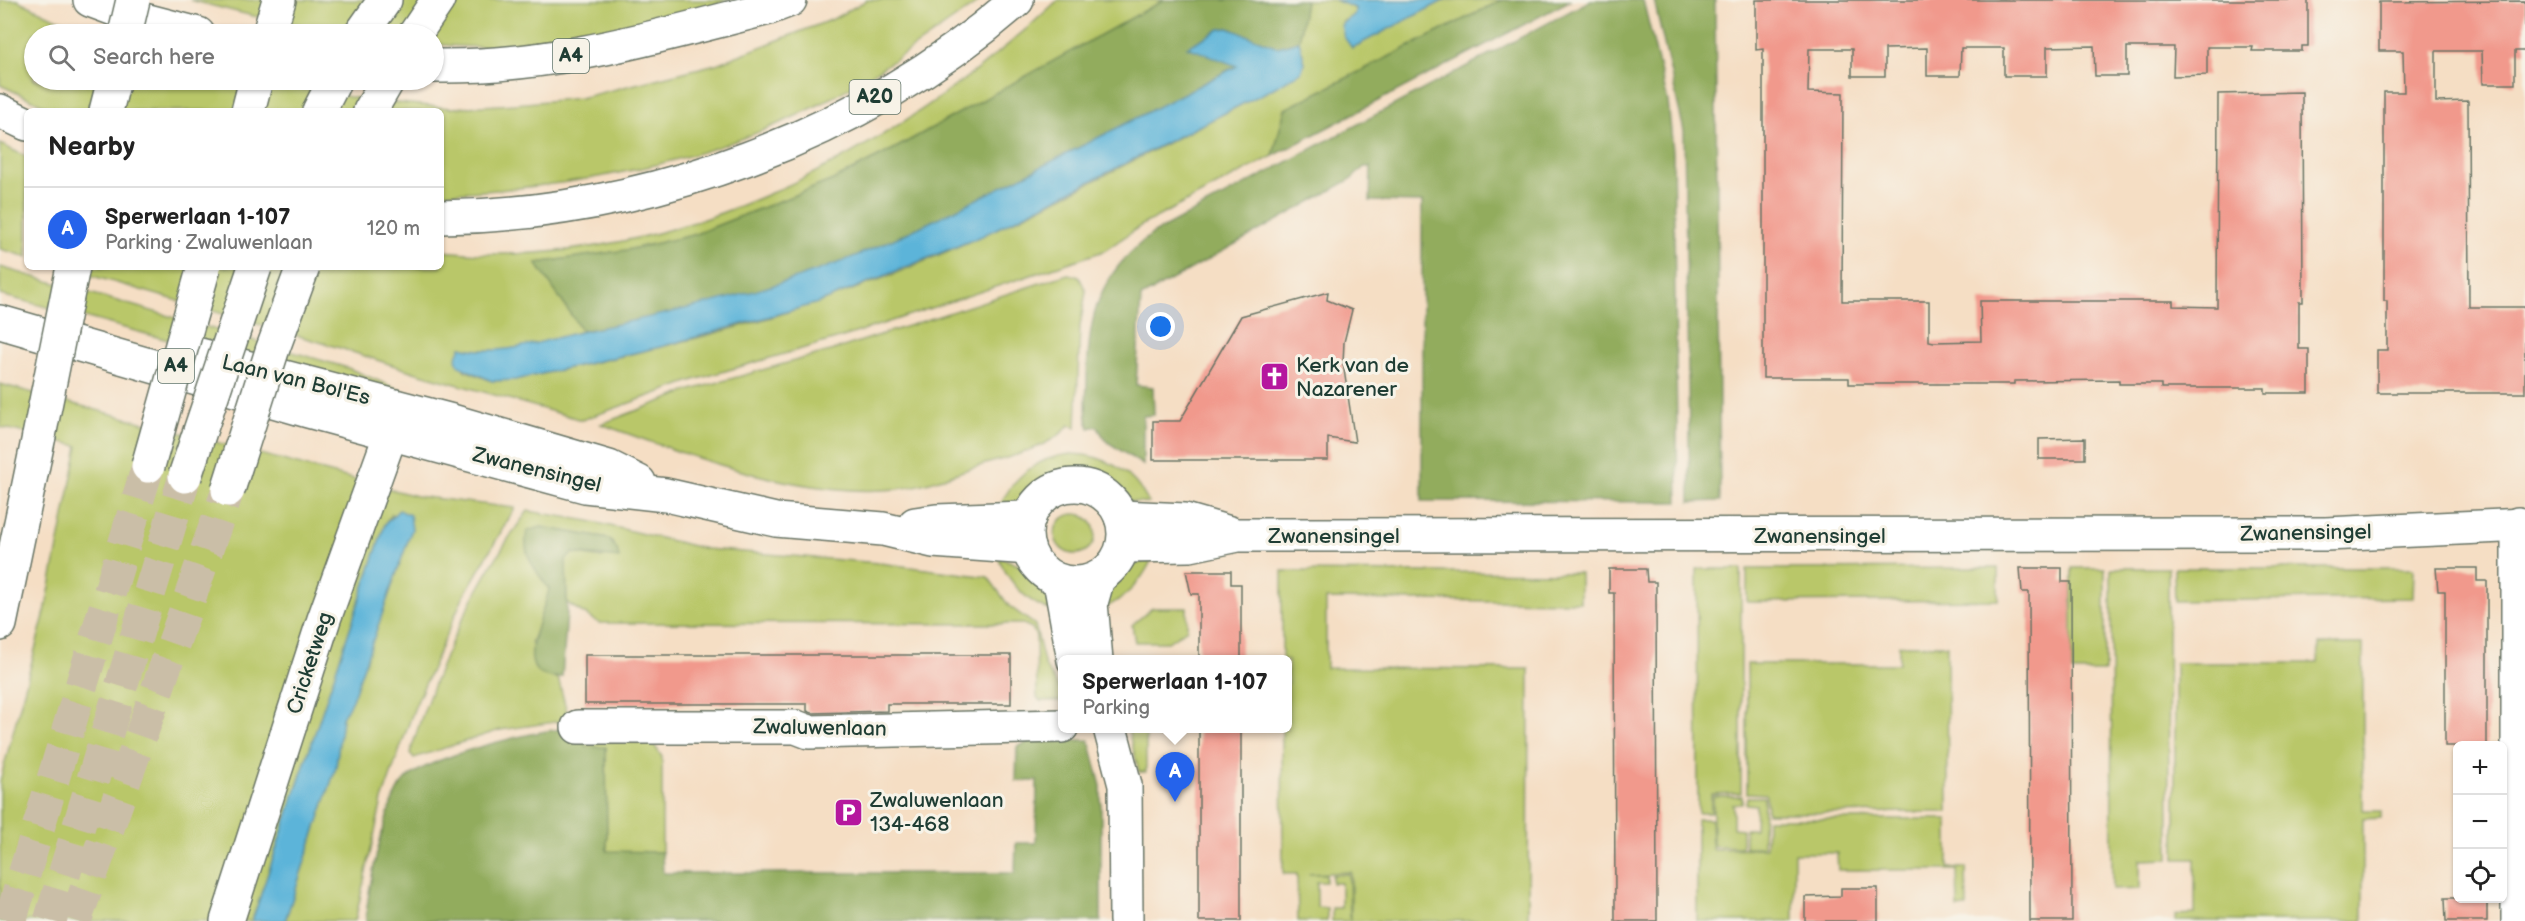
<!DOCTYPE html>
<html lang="en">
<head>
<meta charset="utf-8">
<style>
  :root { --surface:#fff; --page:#f6f6f6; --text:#222; --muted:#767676; --line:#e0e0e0; --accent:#2563eb }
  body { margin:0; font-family:"Balsamiq Sans",sans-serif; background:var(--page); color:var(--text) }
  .controls { position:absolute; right:18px; bottom:18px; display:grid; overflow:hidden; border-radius:9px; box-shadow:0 2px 4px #0004 }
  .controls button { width:54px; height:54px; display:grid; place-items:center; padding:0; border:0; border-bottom:2px solid var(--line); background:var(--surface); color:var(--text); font:30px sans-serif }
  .you { position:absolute; left:1161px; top:327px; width:21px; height:21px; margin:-15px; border:4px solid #fff; border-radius:50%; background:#1a73e8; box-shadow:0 0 0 9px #1a73e833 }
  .badge { display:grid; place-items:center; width:39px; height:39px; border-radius:50%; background:var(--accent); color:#fff; font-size:20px; font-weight:700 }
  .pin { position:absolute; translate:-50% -50px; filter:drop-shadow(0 2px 3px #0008) }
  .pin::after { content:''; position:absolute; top:32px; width:21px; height:18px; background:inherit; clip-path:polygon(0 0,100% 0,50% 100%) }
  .popup { position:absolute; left:1058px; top:655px; width:234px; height:78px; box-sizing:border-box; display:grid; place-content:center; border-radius:9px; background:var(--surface); filter:drop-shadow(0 2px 4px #0005); font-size:20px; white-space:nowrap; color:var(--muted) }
  .popup b { font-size:22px; color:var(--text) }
  .popup::after { content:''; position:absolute; left:50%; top:100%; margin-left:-12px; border:12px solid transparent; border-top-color:var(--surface) }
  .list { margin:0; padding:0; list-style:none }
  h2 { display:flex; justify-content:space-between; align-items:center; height:78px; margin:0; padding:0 24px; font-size:26px }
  h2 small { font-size:20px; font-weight:400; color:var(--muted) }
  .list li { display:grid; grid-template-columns:39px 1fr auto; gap:18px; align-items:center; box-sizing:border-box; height:84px; padding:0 24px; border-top:2px solid var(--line) }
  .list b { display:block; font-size:22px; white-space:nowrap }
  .list p { margin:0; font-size:20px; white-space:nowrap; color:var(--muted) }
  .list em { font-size:20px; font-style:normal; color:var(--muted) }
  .icon { flex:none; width:33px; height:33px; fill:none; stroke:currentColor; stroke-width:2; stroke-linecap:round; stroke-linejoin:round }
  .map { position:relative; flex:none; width:2525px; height:921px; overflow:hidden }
  .search { position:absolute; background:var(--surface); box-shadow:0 2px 4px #0004; left:24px; top:24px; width:420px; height:66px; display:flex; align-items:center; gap:15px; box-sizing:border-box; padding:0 21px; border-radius:33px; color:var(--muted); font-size:22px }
  .panel { position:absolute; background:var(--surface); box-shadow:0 2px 4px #0004; left:24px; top:108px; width:420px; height:162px; border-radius:9px }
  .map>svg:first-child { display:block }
  .green { fill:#b9c769; stroke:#6c824e; stroke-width:1.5 }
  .forest { fill:#92ac5d; stroke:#587448; stroke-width:1.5 }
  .water { fill:#5cb4d9; stroke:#3e7886; stroke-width:1.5 }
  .building { fill:#f1998c }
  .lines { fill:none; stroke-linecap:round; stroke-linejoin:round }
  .highway-tunnel { stroke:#cabea7; stroke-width:33; stroke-dasharray:33 16; stroke-linecap:butt }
  .minor-casing { stroke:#6a7566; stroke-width:36 }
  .highway-casing { stroke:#6a7566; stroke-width:36 }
  .minor { stroke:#fff; stroke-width:33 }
  .highway { stroke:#fff; stroke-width:33 }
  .highway-bridge-casing { stroke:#6a7566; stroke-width:36; stroke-linecap:butt }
  .highway-bridge { stroke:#fff; stroke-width:33 }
  .labels { text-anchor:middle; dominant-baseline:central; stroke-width:6; stroke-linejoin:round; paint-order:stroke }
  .shield { fill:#f7f3e8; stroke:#60746a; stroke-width:1.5 }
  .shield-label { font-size:20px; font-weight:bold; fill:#1f3d34 }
  .poi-label { font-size:21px; fill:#1f3d34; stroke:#f7f3e8; text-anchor:start }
  .street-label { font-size:21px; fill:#1f3d34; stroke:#f7f3e8 }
</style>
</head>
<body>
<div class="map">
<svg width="2525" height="921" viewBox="0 0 2525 921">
  <rect width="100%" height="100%" fill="#f7f3e8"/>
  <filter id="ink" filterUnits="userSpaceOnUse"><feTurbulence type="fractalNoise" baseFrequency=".0167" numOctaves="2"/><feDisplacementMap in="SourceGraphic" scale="12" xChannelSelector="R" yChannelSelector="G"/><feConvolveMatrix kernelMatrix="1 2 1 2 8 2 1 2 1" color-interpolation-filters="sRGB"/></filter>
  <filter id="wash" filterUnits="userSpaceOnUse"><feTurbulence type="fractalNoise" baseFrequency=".008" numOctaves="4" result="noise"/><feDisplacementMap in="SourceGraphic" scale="24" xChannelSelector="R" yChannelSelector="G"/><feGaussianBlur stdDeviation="1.35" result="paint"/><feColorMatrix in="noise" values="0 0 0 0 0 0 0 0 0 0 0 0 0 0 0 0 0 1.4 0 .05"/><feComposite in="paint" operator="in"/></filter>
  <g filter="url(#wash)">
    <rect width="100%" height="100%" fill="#f5dec4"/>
    <!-- green -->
    <g class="green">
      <path d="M0,0H17L57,19L105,34H34V80H251L368,100L451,108L515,104L580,98L716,64L833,19L867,0H981C929,38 877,74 820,104C705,164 570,189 441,193V111H56L0,85Z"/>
      <path d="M190,0H729C711,8 691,12 671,17C595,38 513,54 434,44V34L345,33L253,16Z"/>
      <path d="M1058,0H1164L892,150L833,180L693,235L627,250L537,263L582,331C544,343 501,357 461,347L464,370L492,381L515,380C616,358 719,336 818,302C976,249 1122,165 1270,90L1301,72L1305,63L1299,41L1305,0H1335L1355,8V14L1342,22L1352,48L1445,0H1502L1285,109L1273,156L1142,225L1104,251L843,337L694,380L582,420L417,373L340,348L62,267H441V251C668,275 898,152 1058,0Z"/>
      <polygon points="0,144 27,157 27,257 0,249"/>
      <path d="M0,267L348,368L407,393C269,374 135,328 0,295Z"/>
      <path d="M1068,274L1079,277L1086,291L1080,326L1076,427L1069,425C1055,445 1009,458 985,464C956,472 927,486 897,489C802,499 689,456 601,424L691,390L837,349Z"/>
      <polygon points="0,384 416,496 515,508 463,597 414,709 382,800 355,921 285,921 336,767 342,718 352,700 412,529 392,514 385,524 252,921 0,921 0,781 45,612 78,446 0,427"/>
      <path d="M1071,454C1107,455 1133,472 1149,503L1126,501L1102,480L1090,476L1072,474L1047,481L1021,502L999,508C1012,477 1037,457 1071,454Z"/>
      <path d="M528,511L589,521L706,549L879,563L988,577L1009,606L1035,625L1045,666L1062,693V701H1040L1037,697L1036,636L1032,628L1023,624L599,623L567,603L566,560L572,553L602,558L617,549L609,539L541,527L533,565L549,589L547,605L531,643L553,678H558L569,720L500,730L414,758L410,753C436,668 475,582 528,511Z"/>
      <circle cx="1075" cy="534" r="20"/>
      <path d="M998,557C1029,566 1044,580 1053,611C1025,603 1009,582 998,557Z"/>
      <path d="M1151,561C1140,584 1125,599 1102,609C1111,582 1119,563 1151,561Z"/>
      <polygon points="1998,568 1998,600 1747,602 1747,569"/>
      <rect x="2072" y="568" width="33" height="104"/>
      <polygon points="2111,568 2168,568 2169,859 2140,860 2140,889 2112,890"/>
      <polygon points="2174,568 2414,568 2413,598 2175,601"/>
      <polygon points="1697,569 1741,569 1741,793 1711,794 1711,813 1698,813"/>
      <polygon points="1282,571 1580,573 1580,602 1326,599 1326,668 1529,669 1528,921 1351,921 1351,872 1308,874 1326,874 1326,882 1317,882 1317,907 1327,908 1327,921 1298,921 1297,874 1283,874 1282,729 1288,728 1288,660 1282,659"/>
      <polygon points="1152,608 1187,608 1187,629 1168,642 1135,642 1132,625"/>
      <polygon points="2319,644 2363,644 2363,811 2381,811 2381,818 2363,819 2363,921 2175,921 2175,915 2195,914 2195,859 2175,859 2175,663 2318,663"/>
      <polygon points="1899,645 1947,645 1948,812 1767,813 1766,794 1747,793 1747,664 1899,664"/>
      <polygon points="1128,729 1146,729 1146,772 1139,772"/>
      <polygon points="585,740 653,743 662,757 662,852 607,852 606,748 585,747"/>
      <polygon points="1713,796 1742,796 1742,804 1733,804 1733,828 1742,829 1742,847 1713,846"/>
      <polygon points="1747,797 1764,797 1763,847 1745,847 1745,829 1755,829 1756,805 1746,804"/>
      <polygon points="1697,819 1711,819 1712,849 1766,848 1767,819 1948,819 1948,868 1966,868 1967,907 1958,908 1957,870 1838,870 1837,853 1794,853 1794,921 1697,921"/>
      <polygon points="1349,874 1350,921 1332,921 1332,908 1341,908 1341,883 1332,883 1332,875"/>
    </g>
    <!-- forest -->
    <g class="forest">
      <path d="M1164,0H1305L1299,41L1278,47L1228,28L1220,29L1188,47L1238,65C1151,111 1064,156 975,200C932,221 889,243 844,261C759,295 671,314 582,331L536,263L627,250L693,235L833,180L892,150Z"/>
      <polygon points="1502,0 1571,0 1273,156 1285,109"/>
      <path d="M1591,0H1643L1668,102L1673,151L1678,502L1422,501V202L1370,201L1371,167H1364L1353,178L1141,297L1136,385L1153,387L1154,415L1143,416V465L1106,441L1097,426L1089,428C1084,413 1087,394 1087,378C1089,313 1098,275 1152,234Z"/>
      <polygon points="1654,0 1715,0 1720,501 1690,502 1684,131"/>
      <path d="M541,527L609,539L617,549L619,558L573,553L566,560L567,613L562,677C505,683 545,613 549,589C536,570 521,555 527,531Z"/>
      <path d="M569,728L585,740L586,747H606L607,851L662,852L663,873H1015L1016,843H1036L1037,781H1016L1017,747L1034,739L1089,740L1101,786V921H366C367,892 385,801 404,781C430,755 531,732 569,728Z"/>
    </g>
    <!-- water -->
    <g class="water">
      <polygon points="1335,0 1445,0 1352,48 1344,37 1341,25 1355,14 1355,8"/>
      <path d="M1228,28L1278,47L1299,41L1305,63L1301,72L1270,90L982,236L818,303L660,347L515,380L492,381L459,366L456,359L461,347C503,358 544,339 585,331C674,312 757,295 843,261C889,243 934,220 979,198C1066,155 1151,110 1237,66L1187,47L1220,29Z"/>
      <polygon points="399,510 410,515 412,529 352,700 342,718 336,767 285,921 252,921 385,524"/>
    </g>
    <g id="blocks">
      <!-- building -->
      <g class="building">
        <polygon points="1756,0 2308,0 2308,46 2302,46 2302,51 2252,51 2253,47 2207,47 2207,75 2173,76 2174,47 2127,47 2127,76 2095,76 2094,46 2047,47 2047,76 2004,76 2004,48 1961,48 1960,76 1927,76 1927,48 1885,49 1885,76 1852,76 1852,49 1809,49 1808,92 1843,93 1842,301 1929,301 1929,341 1934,342 1981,341 1980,301 2173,301 2173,306 2217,307 2218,94 2302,92 2303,302 2299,302 2299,349 2309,349 2309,393 2265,393 2265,388 2161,388 2161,384 2119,384 2119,380 2014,381 2014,384 1849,384 1849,378 1763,378 1763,49 1756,50"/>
        <polygon points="2525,1 2525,51 2515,51 2515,84 2483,84 2482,51 2436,51 2436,102 2468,101 2469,307 2525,307 2525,393 2377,393 2377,350 2387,350 2387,301 2384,301 2384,92 2404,92 2403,51 2379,51 2379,2"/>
        <polygon points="1328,292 1327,300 1352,310 1344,342 1343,363 1355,442 1328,438 1328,460 1153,460 1153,421 1180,421 1241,316"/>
        <polygon points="2085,438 2085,459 2039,459 2039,439"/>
        <polygon points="2020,568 2062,568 2062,582 2071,582 2072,921 2030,921 2029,592 2022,592"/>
        <polygon points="2436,568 2477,568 2477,581 2487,581 2487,746 2445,746 2445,591 2438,591"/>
        <polygon points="1609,569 1646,569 1647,582 1656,582 1657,921 1615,921 1614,593 1609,593"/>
        <polygon points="1186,571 1231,571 1231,584 1241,584 1241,660 1199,660 1199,594 1191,594"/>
        <polygon points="585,655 1011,655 1011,704 887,704 887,711 812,713 807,711 807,704 585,704"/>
        <rect x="1199" y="729" width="42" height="192"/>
        <polygon points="1841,888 1878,888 1878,921 1805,921 1805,897 1841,896"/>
        <polygon points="2445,898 2487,898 2487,921 2446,921"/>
      </g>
    </g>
  </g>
  <g filter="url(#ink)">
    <use href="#blocks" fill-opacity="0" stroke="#6a7566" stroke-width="1.5"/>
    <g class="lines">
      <!-- highway-tunnel -->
      <g class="highway-tunnel">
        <polyline points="10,921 148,466"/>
        <polyline points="50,921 185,476"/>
        <polyline points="75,921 228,490"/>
      </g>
      <defs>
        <g id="minor">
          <polyline points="0,322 308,411 585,486 666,495 776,520 883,529 933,541 1028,548"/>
          <polyline points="196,354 452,421 609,467 639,482"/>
          <circle cx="1075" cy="534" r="49"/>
          <polyline points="1121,517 1185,520 1230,533"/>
          <polyline points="915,524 936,521 1029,518"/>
          <polyline points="1123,546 1190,545 1238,535 2326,534 2525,525"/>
          <polyline points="1060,581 1074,660"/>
          <polyline points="1096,660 1091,603 1098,578"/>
          <polyline points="578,727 796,727 809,732 1062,726"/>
          <polyline points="1110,728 1125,785 1126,921"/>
          <polyline points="227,921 324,619 399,411"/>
          <polyline points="2518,921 2518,524"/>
        </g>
        <g id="highway">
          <polyline points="90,0 144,20 198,34"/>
          <polyline points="269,34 279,0"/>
          <polyline points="361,34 385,0"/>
          <polyline points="415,34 438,0"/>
          <path d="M434,66C553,68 654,37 769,8L790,0"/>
          <polyline points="0,111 27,124"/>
          <polyline points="106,111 114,80"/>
          <polyline points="248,111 256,80"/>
          <polyline points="319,111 335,80"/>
          <polyline points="370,111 388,80"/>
          <path d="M441,217C645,215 863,135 1017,0"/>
          <polyline points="0,624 39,436"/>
        </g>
      </defs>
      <!-- minor casing -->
      <use href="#minor" class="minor-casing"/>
      <!-- highway casing -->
      <use href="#highway" class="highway-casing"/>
      <!-- minor -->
      <use href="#minor" class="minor"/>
      <!-- highway -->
      <use href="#highway" class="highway"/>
      <defs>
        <g id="highway-bridge">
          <polyline points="125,34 133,0"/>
          <polyline points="39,436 73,267"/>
          <polyline points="148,466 204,267"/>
          <polyline points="185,476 255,267"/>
          <polyline points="228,490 272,351 303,267"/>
        </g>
      </defs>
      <!-- highway-bridge casing -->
      <use href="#highway-bridge" class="highway-bridge-casing"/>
      <!-- highway-bridge -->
      <use href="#highway-bridge" class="highway-bridge"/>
    </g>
  </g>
  <!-- icons -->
  <defs>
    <symbol id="church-square" viewBox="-11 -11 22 22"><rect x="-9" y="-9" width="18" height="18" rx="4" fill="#b5179e" stroke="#f7f3e8"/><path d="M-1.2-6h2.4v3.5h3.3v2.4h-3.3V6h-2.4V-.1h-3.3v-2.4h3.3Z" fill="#fff"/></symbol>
    <symbol id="parking-square" viewBox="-11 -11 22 22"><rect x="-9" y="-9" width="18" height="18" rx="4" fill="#b5179e" stroke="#f7f3e8"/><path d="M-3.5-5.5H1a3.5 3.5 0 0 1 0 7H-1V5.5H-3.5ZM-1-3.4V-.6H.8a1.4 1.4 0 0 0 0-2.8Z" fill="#fff"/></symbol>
  </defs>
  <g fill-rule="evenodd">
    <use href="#church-square" x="1258" y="360" width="33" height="33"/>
    <use href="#parking-square" x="832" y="796" width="33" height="33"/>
  </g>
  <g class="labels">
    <!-- shield labels -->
    <g class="shield">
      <rect x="553" y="39" width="36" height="34" rx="4.5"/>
      <rect x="849.5" y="80" width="51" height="34" rx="4.5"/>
      <rect x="158" y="349" width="36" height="34" rx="4.5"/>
    </g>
    <g class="shield-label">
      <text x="571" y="56">A4</text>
      <text x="875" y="97">A20</text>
      <text x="176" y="366">A4</text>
    </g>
    <!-- poi labels -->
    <g class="poi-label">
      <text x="1296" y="365">Kerk van de<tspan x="1296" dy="24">Nazarener</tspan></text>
      <text x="870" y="800">Zwaluwenlaan<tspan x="870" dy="24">134-468</tspan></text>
    </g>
    <!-- street labels -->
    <g class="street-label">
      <text transform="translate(296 380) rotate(14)">Laan van Bol'Es</text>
      <text transform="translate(537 470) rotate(14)">Zwanensingel</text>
      <text transform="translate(2306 533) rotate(-1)">Zwanensingel</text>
      <text x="1334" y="536">Zwanensingel</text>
      <text x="1820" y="536">Zwanensingel</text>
      <text transform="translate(310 663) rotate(-72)">Cricketweg</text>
      <text transform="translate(820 728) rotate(1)">Zwaluwenlaan</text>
    </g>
  </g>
</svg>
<div class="controls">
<button>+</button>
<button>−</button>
<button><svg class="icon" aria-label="locate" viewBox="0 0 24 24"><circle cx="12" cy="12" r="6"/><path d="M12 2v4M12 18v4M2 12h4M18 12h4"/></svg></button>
</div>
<div class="you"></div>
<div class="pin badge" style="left:1175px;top:802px">A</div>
<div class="popup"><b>Sperwerlaan 1-107</b>Parking</div>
<div class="search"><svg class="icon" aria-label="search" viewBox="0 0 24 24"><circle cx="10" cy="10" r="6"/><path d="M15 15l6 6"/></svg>Search here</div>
<section class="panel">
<h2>Nearby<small></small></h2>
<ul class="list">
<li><span class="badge">A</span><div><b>Sperwerlaan 1-107</b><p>Parking · Zwaluwenlaan</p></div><em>120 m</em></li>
</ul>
</section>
</div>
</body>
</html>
